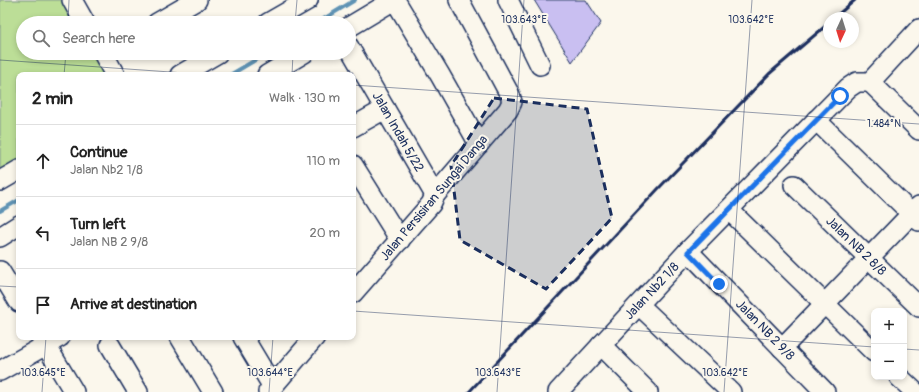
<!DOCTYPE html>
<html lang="en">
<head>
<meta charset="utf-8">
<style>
  :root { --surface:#fff; --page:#f2f2f2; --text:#222; --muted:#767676; --line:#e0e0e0 }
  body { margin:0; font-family:Pangolin,sans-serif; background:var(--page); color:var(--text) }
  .controls { position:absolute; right:12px; bottom:12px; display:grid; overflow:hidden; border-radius:8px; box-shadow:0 2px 6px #0003 }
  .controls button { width:36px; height:36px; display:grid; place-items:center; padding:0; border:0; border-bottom:1px solid var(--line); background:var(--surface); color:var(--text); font:20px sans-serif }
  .compass { position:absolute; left:823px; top:12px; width:36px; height:36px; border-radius:50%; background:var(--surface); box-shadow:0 2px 6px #0003; rotate:184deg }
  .stop { position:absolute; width:12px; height:12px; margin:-9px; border:3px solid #1a73e8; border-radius:50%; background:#fff }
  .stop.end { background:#1a73e8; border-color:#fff; box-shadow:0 1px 4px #0008 }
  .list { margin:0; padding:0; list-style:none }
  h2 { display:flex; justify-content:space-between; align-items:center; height:52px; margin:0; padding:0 16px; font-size:17px }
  h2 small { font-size:13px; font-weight:400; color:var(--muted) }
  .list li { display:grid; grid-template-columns:26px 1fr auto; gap:12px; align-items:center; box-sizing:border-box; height:72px; padding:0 16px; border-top:1px solid var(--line) }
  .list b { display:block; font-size:15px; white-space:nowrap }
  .list p { margin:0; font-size:13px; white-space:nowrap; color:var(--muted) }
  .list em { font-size:13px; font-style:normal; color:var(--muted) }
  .icon { flex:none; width:22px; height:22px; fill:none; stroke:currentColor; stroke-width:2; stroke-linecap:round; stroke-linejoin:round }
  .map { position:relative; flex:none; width:919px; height:392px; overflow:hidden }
  .search { position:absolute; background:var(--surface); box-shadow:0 2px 6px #0003; left:16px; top:16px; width:340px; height:44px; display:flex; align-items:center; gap:10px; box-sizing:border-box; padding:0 14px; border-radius:22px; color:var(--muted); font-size:15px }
  .panel { position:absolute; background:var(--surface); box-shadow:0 2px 6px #0003; left:16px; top:72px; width:340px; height:268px; border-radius:8px }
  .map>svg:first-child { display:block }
  .green { fill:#bcde97; stroke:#6c867a }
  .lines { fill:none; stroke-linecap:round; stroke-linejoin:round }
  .stream { stroke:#5f93b4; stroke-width:4 }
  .building { fill:#c9bff1; stroke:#1b2f5e }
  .minor-casing { stroke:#1b2f5e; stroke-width:22 }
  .minor { stroke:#fbf7ec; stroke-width:19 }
  .rail { stroke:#1b2f5e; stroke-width:3 }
  .route { stroke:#1a73e8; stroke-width:5 }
  .marked { fill:#1b2f5e; fill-opacity:0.2; stroke:#1b2f5e; stroke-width:3; stroke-dasharray:8 5; stroke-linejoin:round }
  .ticks { fill:none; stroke:#1b2f5e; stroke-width:1; stroke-opacity:0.45 }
  .labels { text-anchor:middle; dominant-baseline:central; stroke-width:4; stroke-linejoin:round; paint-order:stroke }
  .street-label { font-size:13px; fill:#1b2f5e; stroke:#fbf7ec }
  .ticks-label { font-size:10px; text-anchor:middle; fill:#1b2f5e; stroke:#fbf7ec; stroke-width:4; stroke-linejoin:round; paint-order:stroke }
</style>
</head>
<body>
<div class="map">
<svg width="919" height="392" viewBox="0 0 919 392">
  <rect width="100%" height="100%" fill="#fbf7ec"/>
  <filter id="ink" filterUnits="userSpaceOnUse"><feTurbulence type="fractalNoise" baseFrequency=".025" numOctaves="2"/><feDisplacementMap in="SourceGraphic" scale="8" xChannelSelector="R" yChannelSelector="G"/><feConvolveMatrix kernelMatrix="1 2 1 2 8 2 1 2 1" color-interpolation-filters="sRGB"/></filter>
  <g filter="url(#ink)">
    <!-- green -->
    <polygon class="green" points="0,0 71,0 85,23 23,23 23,53 102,53 115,75 19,75 19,170 0,181"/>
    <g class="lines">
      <!-- stream -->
      <g class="stream">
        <polyline points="317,23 355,0"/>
        <polyline points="230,75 267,53"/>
        <polyline points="0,211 19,200"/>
      </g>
    </g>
    <!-- building -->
    <polygon class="building" points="534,0 586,0 601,23 572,62"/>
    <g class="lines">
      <defs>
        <g id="minor">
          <polyline points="72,0 85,23"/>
          <polyline points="395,0 440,75 479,144"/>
          <polyline points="508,0 540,65"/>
          <polyline points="157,23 197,0"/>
          <polyline points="268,23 308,0"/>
          <polyline points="349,27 394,0"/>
          <polyline points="349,47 435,195"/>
          <polyline points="103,53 115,75"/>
          <polyline points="180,75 218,53"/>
          <polyline points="267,75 304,53"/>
          <polyline points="870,82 919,130"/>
          <polyline points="816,120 919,221"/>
          <polyline points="353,127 385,109"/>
          <polyline points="353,165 400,240"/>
          <polyline points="0,181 19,170"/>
          <polyline points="794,185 919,307"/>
          <polyline points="729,210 874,352"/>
          <polyline points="0,237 19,225"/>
          <polyline points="688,251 825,392"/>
          <polyline points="0,271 19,302"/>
          <polyline points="353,293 431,204 435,195 508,110 512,102 510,95 459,0"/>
          <polyline points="639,305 731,392"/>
          <polyline points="41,337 74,392"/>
          <polyline points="180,337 213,392"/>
          <polyline points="243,337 273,387"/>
          <polyline points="110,345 138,392"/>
          <polyline points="601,345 648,392"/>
          <polyline points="782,348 919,206"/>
          <polyline points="0,371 60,337"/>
          <polyline points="899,377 915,392"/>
          <polyline points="268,392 315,337"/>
          <polyline points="558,392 688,251 848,88 857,82 870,82 919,29"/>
        </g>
      </defs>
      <!-- minor casing -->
      <use href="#minor" class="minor-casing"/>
      <!-- minor -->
      <use href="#minor" class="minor"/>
      <!-- rail -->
      <g class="rail">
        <polyline points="834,18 855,0"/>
        <polyline points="469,392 658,189 769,74 829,23"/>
      </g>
    </g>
  </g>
  <g class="lines" filter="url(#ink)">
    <!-- route -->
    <polyline class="route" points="719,284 688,252 840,96"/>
  </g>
  <!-- marked area -->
  <path class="marked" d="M494,98L587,109L612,218L546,289L460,240L451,166Z"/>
  <!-- ticks -->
  <path class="ticks" d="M68,23L69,0M295,23L297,0M0,60L213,75M64,75L66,53M292,75L293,53M353,85L919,124M0,286L19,287M353,311L874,347M904,349L919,350M42,392L46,337M269,392L273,337M497,392L524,0M724,392L752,0"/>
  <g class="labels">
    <!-- street labels -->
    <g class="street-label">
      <text transform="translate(398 132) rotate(60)">Jalan Indah 5/22</text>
      <text transform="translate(434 198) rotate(-50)">Jalan Persisiran Sungai Danga</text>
      <text transform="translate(856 246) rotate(44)">Jalan NB 2 8/8</text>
      <text transform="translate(652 291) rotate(-47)">Jalan Nb2 1/8</text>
      <text transform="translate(765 330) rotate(46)">Jalan NB 2 9/8</text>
    </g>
  </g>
  <g class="ticks-label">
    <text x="524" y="23">103.643°E</text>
    <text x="751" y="23">103.642°E</text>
    <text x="884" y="127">1.484°N</text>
    <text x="43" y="376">103.645°E</text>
    <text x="270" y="376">103.644°E</text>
    <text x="498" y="376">103.643°E</text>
    <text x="725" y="376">103.642°E</text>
  </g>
</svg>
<div class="controls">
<button>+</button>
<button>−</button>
</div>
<svg class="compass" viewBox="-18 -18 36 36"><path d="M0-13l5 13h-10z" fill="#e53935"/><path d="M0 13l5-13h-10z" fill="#767676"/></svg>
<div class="stop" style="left:840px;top:96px"></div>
<div class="stop end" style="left:719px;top:284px"></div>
<div class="search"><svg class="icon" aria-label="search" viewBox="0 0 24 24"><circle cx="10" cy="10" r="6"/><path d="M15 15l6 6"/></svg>Search here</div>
<section class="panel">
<h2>2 min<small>Walk · 130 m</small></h2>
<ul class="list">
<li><svg class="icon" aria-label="ahead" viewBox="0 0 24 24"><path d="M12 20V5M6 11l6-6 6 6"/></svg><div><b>Continue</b><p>Jalan Nb2 1/8</p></div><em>110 m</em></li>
<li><svg class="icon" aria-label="left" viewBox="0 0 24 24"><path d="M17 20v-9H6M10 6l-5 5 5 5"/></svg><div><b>Turn left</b><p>Jalan NB 2 9/8</p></div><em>20 m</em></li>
<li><svg class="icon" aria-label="arrive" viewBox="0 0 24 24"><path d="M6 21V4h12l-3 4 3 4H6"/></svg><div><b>Arrive at destination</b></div></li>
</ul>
</section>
</div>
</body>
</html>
